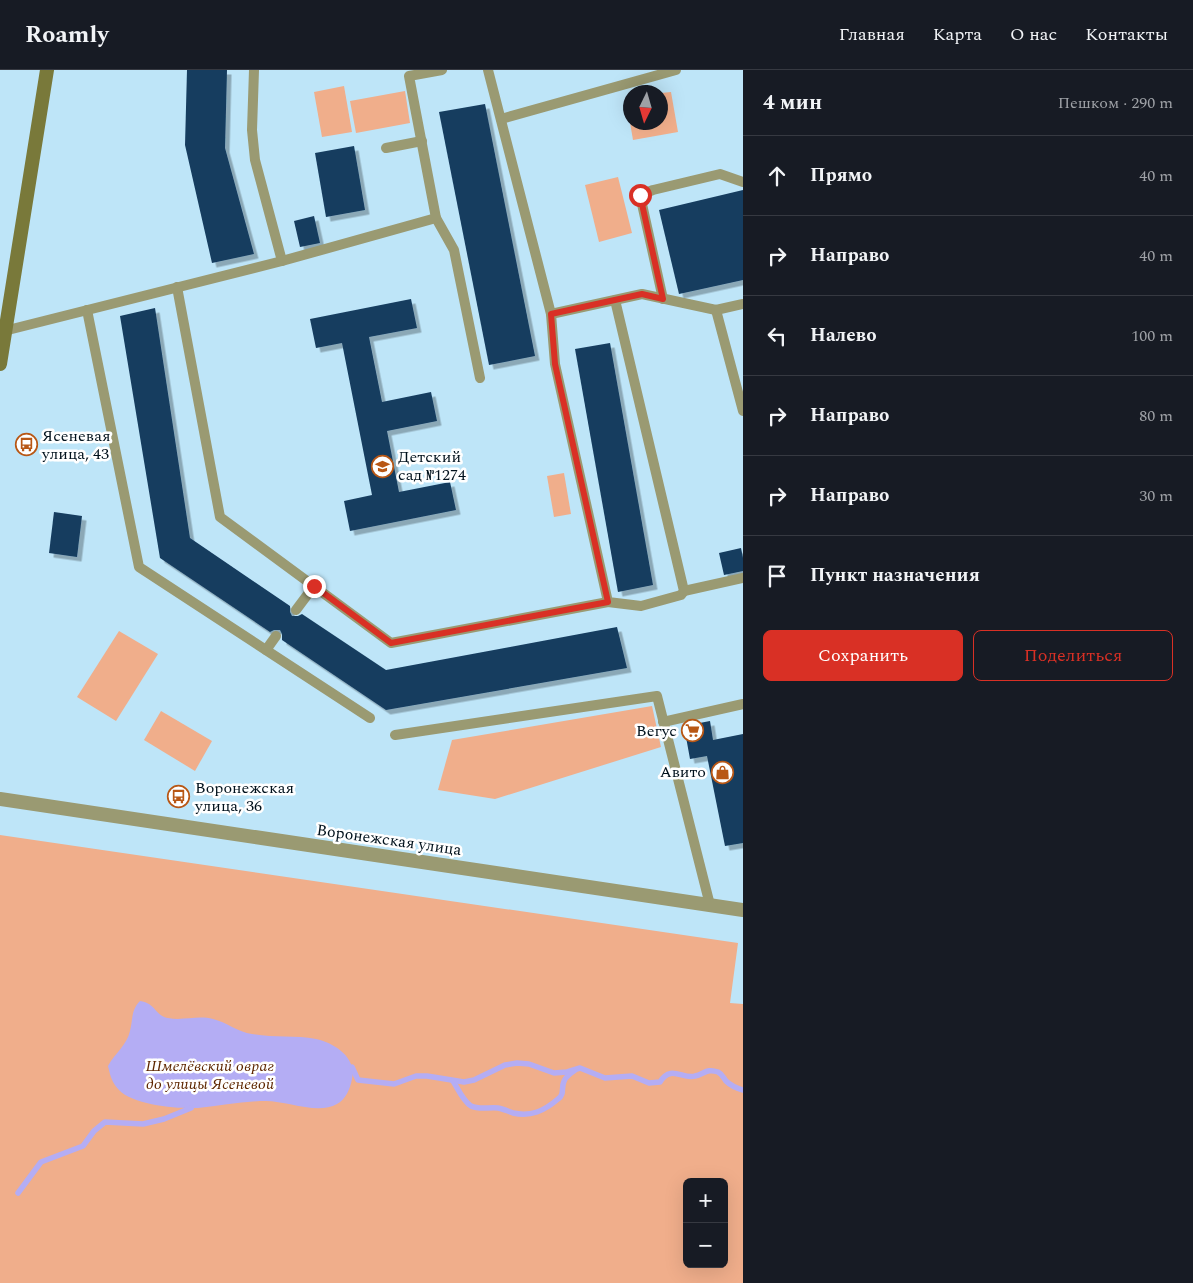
<!DOCTYPE html>
<html lang="ru">
<head>
<meta charset="utf-8">
<style>
  :root { --surface:#171b24; --page:#242831; --text:#f1f3f6; --muted:#9ea1a6; --line:#363941; --accent:#d93025 }
  body { margin:0; font-family:Spectral,serif; background:var(--page); color:var(--text) }
  .controls { position:absolute; right:15px; bottom:15px; display:grid; overflow:hidden; border-radius:8px; box-shadow:0 5px 20px #0002 }
  .controls button { width:45px; height:45px; display:grid; place-items:center; padding:0; border:0; border-bottom:1px solid var(--line); background:var(--surface); color:var(--text); font:25px sans-serif }
  .compass { position:absolute; left:623px; top:15px; width:45px; height:45px; border-radius:50%; background:var(--surface); box-shadow:0 5px 20px #0002; rotate:185deg }
  .stop { position:absolute; width:15px; height:15px; margin:-11px; border:4px solid #d93025; border-radius:50%; background:#fff }
  .stop.end { background:#d93025; border-color:#fff; box-shadow:0 1px 5px #0008 }
  .list { margin:0; padding:0; list-style:none }
  h2 { display:flex; justify-content:space-between; align-items:center; height:65px; margin:0; padding:0 20px; font-size:21px }
  h2 small { font-size:16px; font-weight:400; color:var(--muted) }
  .list li { display:grid; grid-template-columns:32px 1fr auto; gap:15px; align-items:center; box-sizing:border-box; height:80px; padding:0 20px; border-top:1px solid var(--line) }
  .list b { display:block; font-size:19px; white-space:nowrap }
  .list em { font-size:16px; font-style:normal; color:var(--muted) }
  .actions { display:flex; gap:10px; padding:15px 20px }
  .actions a { flex:1; padding:11px 0; border:1px solid var(--accent); border-radius:8px; text-align:center; font-size:18px; color:var(--accent) }
  .actions .main { background:var(--accent); color:#fff }
  .icon { flex:none; width:28px; height:28px; fill:none; stroke:currentColor; stroke-width:2; stroke-linecap:round; stroke-linejoin:round }
  .map { position:relative; flex:none; width:743px; height:1213px; overflow:hidden }
  header { display:flex; align-items:center; gap:30px; box-sizing:border-box; height:70px; padding:0 25px; background:var(--surface); border-bottom:1px solid var(--line) }
  header strong { font-size:24px }
  nav { display:flex; gap:28px; margin-inline-start:auto; font-size:18px }
  main { display:flex }
  aside { flex:1; background:var(--surface) }
  .map>svg:first-child { display:block }
  .green { fill:#f0ae8b; fill-rule:evenodd }
  .water { fill:#b4adf4 }
  .lines { fill:none; stroke-linecap:round; stroke-linejoin:round }
  .stream { stroke:#b4adf4; stroke-width:5.5 }
  .building { fill:#153c5f; filter:url(#shadow) }
  .service { stroke:#9a9a72; stroke-width:10 }
  .tertiary { stroke:#9a9a72; stroke-width:14 }
  .secondary { stroke:#79793a; stroke-width:14 }
  .route { stroke:#d93025; stroke-width:6 }
  .labels { text-anchor:middle; dominant-baseline:central; stroke-width:5; stroke-linejoin:round; paint-order:stroke }
  .poi-label { font-size:16px; fill:#00111c; stroke:#fff; text-anchor:start }
  .street-label { font-size:16px; fill:#00111c; stroke:#fff }
  .park-label { font-size:16px; font-style:italic; fill:#5e2700; stroke:#fff }
</style>
</head>
<body>
<header>
<strong>Roamly</strong>
<nav><a>Главная</a><a>Карта</a><a>О нас</a><a>Контакты</a></nav>
</header>
<main>
<div class="map">
<svg width="743" height="1213" viewBox="0 0 743 1213">
  <defs>
    <filter id="shadow"><feDropShadow dx="4.5" dy="4.5" stdDeviation="0" flood-color="#0004"/></filter>
  </defs>
  <rect width="100%" height="100%" fill="#bee5f8"/>
  <!-- green -->
  <g class="green">
    <polygon points="344,16 352,62 322,67 314,22"/>
    <polygon points="405,21 410,53 356,63 350,31"/>
    <polygon points="671,22 678,62 633,70 626,29 630,28 630,52 660,52 661,23"/>
    <polygon points="618,107 632,163 599,172 585,115"/>
    <polygon points="564,403 571,444 554,447 547,406"/>
    <polygon points="119,561 158,584 116,651 77,627"/>
    <polygon points="652,636 661,677 495,729 438,720 452,670"/>
    <polygon points="161,641 212,671 195,701 144,670"/>
    <path d="M0,765L738,873L730,933L743,934V1213H0ZM687,1112H724V1194H687Z"/>
  </g>
  <!-- water -->
  <path class="water" d="M140,931C156,933 155,946 168,948C183,951 198,945 213,949C226,952 238,962 252,964C273,968 295,965 316,969C335,973 357,988 352,1009C350,1019 346,1029 337,1034C318,1045 287,1031 266,1031C243,1031 221,1036 198,1038C178,1039 133,1035 119,1020C112,1013 110,1005 108,996C115,983 127,975 130,961C133,949 131,940 140,931Z"/>
  <g class="lines">
    <!-- stream -->
    <g class="stream">
      <path d="M352,997L358,1010L394,1014L416,1006H427L464,1012L474,1010L505,995L517,993L529,994L554,1003L567,1002L580,998L605,1008L632,1006L649,1013L660,1012C671,994 683,1010 695,1006C704,1004 707,998 718,1002C722,1004 723,1007 726,1011C731,1016 736,1018 743,1020"/>
      <path d="M453,1011C458,1019 463,1031 471,1036C479,1040 489,1037 498,1038C503,1039 508,1041 513,1043C531,1047 544,1041 558,1029C568,1022 555,1013 574,1001"/>
      <polyline points="18,1123 41,1092 83,1076 94,1061 105,1052 143,1054 164,1049 191,1038"/>
    </g>
  </g>
  <!-- building -->
  <g class="building">
    <polygon points="187,0 227,0 225,78 254,184 212,193 185,75"/>
    <polygon points="485,34 535,286 489,295 439,42"/>
    <polygon points="354,76 365,140 326,147 315,83"/>
    <polygon points="743,120 743,210 679,224 659,140"/>
    <polygon points="314,146 320,173 300,177 294,151"/>
    <polygon points="411,229 417,258 369,267 382,332 431,322 437,351 387,361 399,422 450,412 456,440 350,461 344,431 372,425 342,273 316,278 310,249"/>
    <polygon points="155,238 190,468 290,536 290,542 292,546 298,546 302,544 386,600 617,557 627,598 386,640 282,570 282,564 280,560 274,560 270,562 160,488 120,246"/>
    <polygon points="610,273 653,515 618,522 575,279"/>
    <polygon points="54,442 82,446 77,487 49,483"/>
    <polygon points="741,478 743,488 743,501 724,505 719,483"/>
    <polygon points="710,651 713,670 743,664 743,773 725,776 707,686 690,689 684,656"/>
  </g>
  <g class="lines">
    <!-- service -->
    <g class="service">
      <polyline points="254,0 252,60 255,90 282,191"/>
      <polyline points="488,0 551,244 642,224 716,240 743,234"/>
      <polyline points="501,49 676,0"/>
      <polyline points="386,78 422,71"/>
      <polyline points="436,148 454,180 480,308"/>
      <polyline points="177,217 220,447 391,573 608,532"/>
      <polyline points="663,229 640,125 653,120 720,104 743,112"/>
      <polyline points="87,240 139,497 370,648"/>
      <polyline points="716,240 743,341"/>
      <polyline points="551,244 555,294 608,532 641,536 681,525 684,521 615,230"/>
      <polyline points="4,261 282,191 436,148 409,6 442,0"/>
      <polyline points="684,521 743,508"/>
      <polyline points="296,540 314,516"/>
      <polyline points="266,580 276,566"/>
      <polyline points="663,652 743,634"/>
      <polyline points="395,665 657,626 710,835"/>
    </g>
    <!-- tertiary -->
    <polyline class="tertiary" points="0,729 743,840"/>
    <!-- secondary -->
    <polyline class="secondary" points="0,294 47,0"/>
  </g>
  <g class="lines">
    <!-- route -->
    <polyline class="route" points="314,516 391,573 608,532 555,294 551,244 642,224 663,229 640,125"/>
  </g>
  <!-- icons -->
  <defs>
    <symbol id="bus-ring" viewBox="-11 -11 22 22"><circle r="9.5" fill="#fff" stroke="#b85715" stroke-width="1.5"/><path d="M-5-6H5V4H4V6H2V4H-2V6H-4V4H-5ZM-3.5-4V0h7V-4ZM-3.5 1.2v1.5H-2V1.2ZM2 1.2v1.5H3.5V1.2Z" fill="#b85715"/></symbol>
    <symbol id="school-ring" viewBox="-11 -11 22 22"><circle r="9.5" fill="#fff" stroke="#b85715" stroke-width="1.5"/><path d="M0-5L7-2L0 1L-7-2ZM-4 1L0 2.5L4 1V4Q0 6-4 4Z" fill="#b85715"/></symbol>
    <symbol id="supermarket-ring" viewBox="-11 -11 22 22"><circle r="9.5" fill="#fff" stroke="#b85715" stroke-width="1.5"/><path d="M-6-5.5h2.5l.6 2H6L4.5 2H-2.5L-4.4-4H-6ZM-1.5 3.2a1.3 1.3 0 1 0 .1 0ZM3 3.2a1.3 1.3 0 1 0 .1 0Z" fill="#b85715"/></symbol>
    <symbol id="shop-ring" viewBox="-11 -11 22 22"><circle r="9.5" fill="#fff" stroke="#b85715" stroke-width="1.5"/><path d="M-5-2.5h2.3a2.7 3.5 0 0 1 5.4 0H5L5.5 6h-11ZM-1.5-2.5h3a1.5 2.3 0 0 0-3 0Z" fill="#b85715"/></symbol>
  </defs>
  <g fill-rule="evenodd">
    <use href="#bus-ring" x="14" y="362" width="25" height="25"/>
    <use href="#school-ring" x="370" y="384" width="25" height="25"/>
    <use href="#supermarket-ring" x="680" y="648" width="25" height="25"/>
    <use href="#shop-ring" x="710" y="690" width="25" height="25"/>
    <use href="#bus-ring" x="166" y="714" width="25" height="25"/>
  </g>
  <g class="labels">
    <!-- poi labels -->
    <g class="poi-label">
      <text x="42" y="366">Ясеневая<tspan x="42" dy="18">улица, 43</tspan></text>
      <text x="398" y="387">Детский<tspan x="398" dy="18">сад №1274</tspan></text>
      <text x="677" y="661" text-anchor="end">Вегус</text>
      <text x="706" y="702" text-anchor="end">Авито</text>
      <text x="195" y="718">Воронежская<tspan x="195" dy="18">улица, 36</tspan></text>
    </g>
    <!-- street labels -->
    <g class="street-label">
      <text transform="translate(389 770) rotate(8)">Воронежская улица</text>
    </g>
    <!-- park labels -->
    <g class="park-label">
      <text x="210" y="996">Шмелёвский овраг<tspan x="210" dy="18">до улицы Ясеневой</tspan></text>
    </g>
  </g>
</svg>
<div class="controls">
<button>+</button>
<button>−</button>
</div>
<svg class="compass" viewBox="-18 -18 36 36"><path d="M0-13l5 13h-10z" fill="#e53935"/><path d="M0 13l5-13h-10z" fill="#9ea1a6"/></svg>
<div class="stop" style="left:640px;top:125px"></div>
<div class="stop end" style="left:314px;top:516px"></div>
</div>
<aside>
<h2>4 мин<small>Пешком · 290 m</small></h2>
<ul class="list">
<li><svg class="icon" aria-label="ahead" viewBox="0 0 24 24"><path d="M12 20V5M6 11l6-6 6 6"/></svg><div><b>Прямо</b></div><em>40 m</em></li>
<li><svg class="icon" aria-label="right" viewBox="0 0 24 24"><path d="M7 20v-9h11M14 6l5 5-5 5"/></svg><div><b>Направо</b></div><em>40 m</em></li>
<li><svg class="icon" aria-label="left" viewBox="0 0 24 24"><path d="M17 20v-9H6M10 6l-5 5 5 5"/></svg><div><b>Налево</b></div><em>100 m</em></li>
<li><svg class="icon" aria-label="right" viewBox="0 0 24 24"><path d="M7 20v-9h11M14 6l5 5-5 5"/></svg><div><b>Направо</b></div><em>80 m</em></li>
<li><svg class="icon" aria-label="right" viewBox="0 0 24 24"><path d="M7 20v-9h11M14 6l5 5-5 5"/></svg><div><b>Направо</b></div><em>30 m</em></li>
<li><svg class="icon" aria-label="arrive" viewBox="0 0 24 24"><path d="M6 21V4h12l-3 4 3 4H6"/></svg><div><b>Пункт назначения</b></div></li>
</ul>
<div class="actions"><a class="main">Сохранить</a><a>Поделиться</a></div>
</aside>
</main>
</body>
</html>
